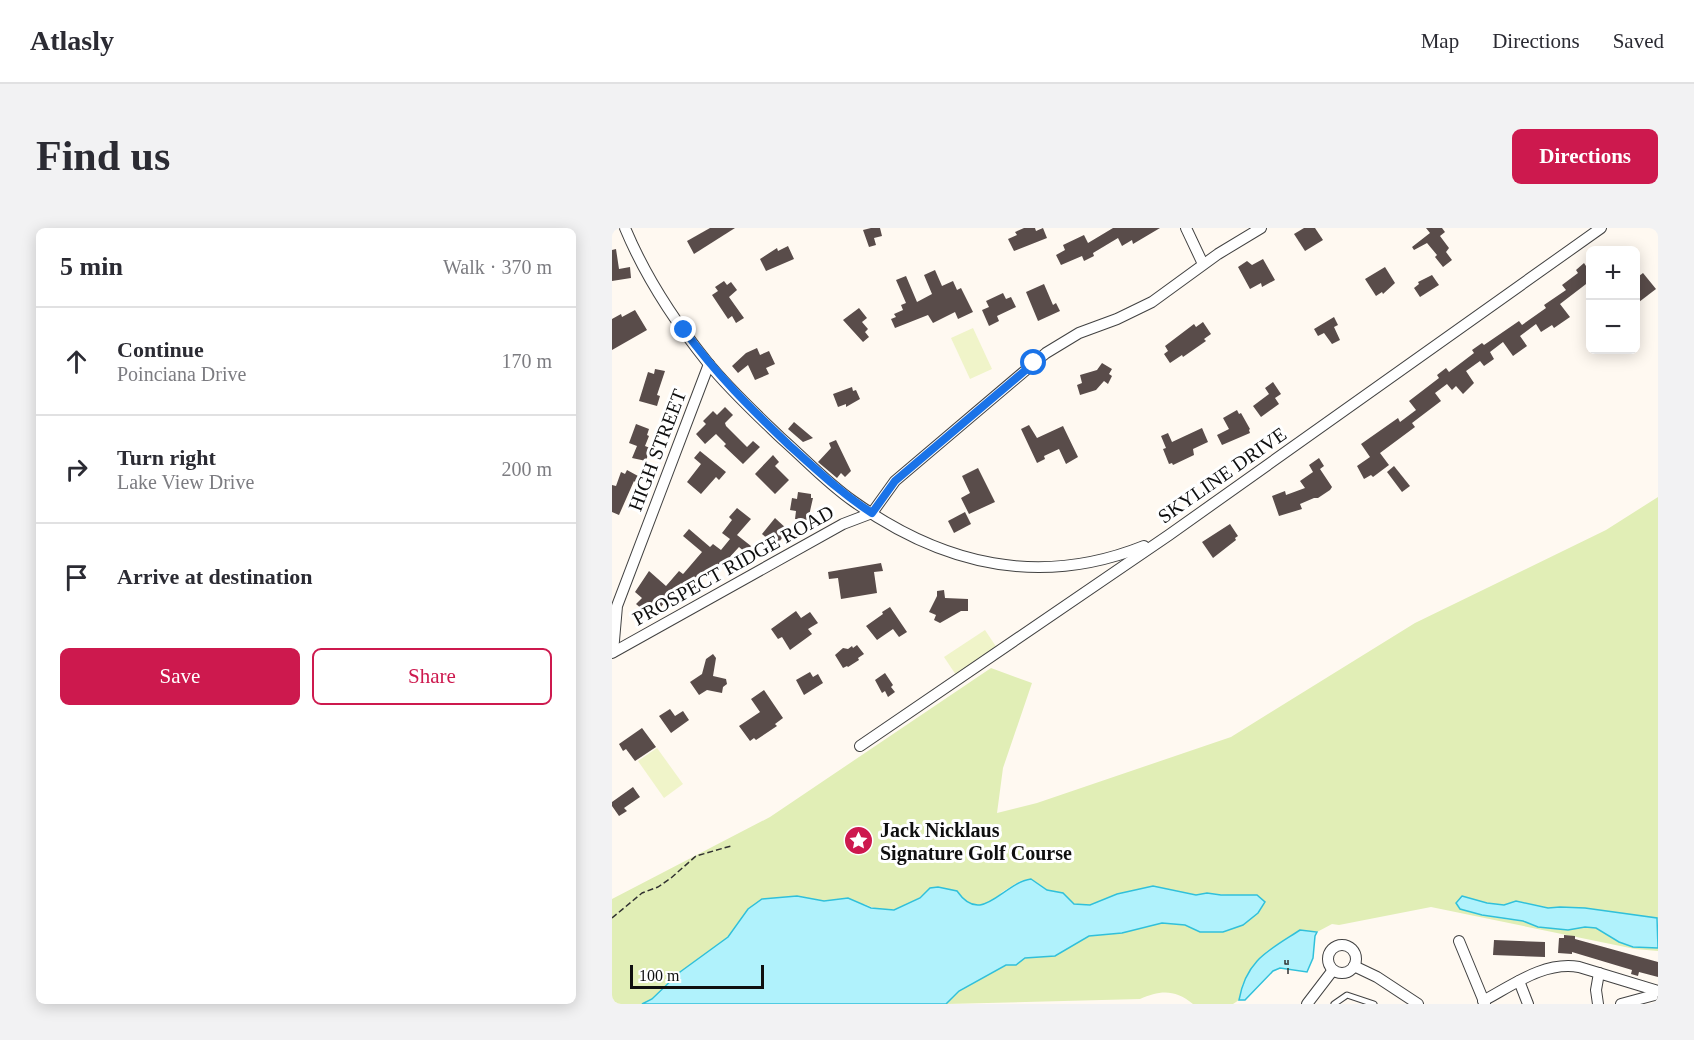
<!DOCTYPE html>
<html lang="en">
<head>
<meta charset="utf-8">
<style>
  :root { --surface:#fff; --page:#f2f2f3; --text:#2b2b33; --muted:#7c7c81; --line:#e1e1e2; --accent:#cd194e }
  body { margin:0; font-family:Georgia,serif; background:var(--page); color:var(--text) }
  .controls { position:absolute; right:18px; top:18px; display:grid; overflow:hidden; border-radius:9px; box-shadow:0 3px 15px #0003 }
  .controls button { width:54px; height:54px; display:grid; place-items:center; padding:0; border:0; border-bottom:2px solid var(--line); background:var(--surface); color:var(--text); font:30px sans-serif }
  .scale { position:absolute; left:18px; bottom:15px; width:134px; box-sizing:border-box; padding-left:6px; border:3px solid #0f0f0f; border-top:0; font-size:16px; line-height:21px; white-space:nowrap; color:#0f0f0f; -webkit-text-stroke:4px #fff; paint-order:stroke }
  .stop { position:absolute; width:18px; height:18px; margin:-14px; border:4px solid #1a73e8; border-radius:50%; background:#fff }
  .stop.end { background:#1a73e8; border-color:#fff; box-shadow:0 2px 6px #0008 }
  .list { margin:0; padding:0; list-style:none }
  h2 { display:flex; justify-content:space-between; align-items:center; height:78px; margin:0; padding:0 24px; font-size:26px }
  h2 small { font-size:20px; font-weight:400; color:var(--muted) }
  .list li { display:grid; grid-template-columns:39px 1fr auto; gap:18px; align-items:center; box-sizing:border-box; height:108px; padding:0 24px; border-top:2px solid var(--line) }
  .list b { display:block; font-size:22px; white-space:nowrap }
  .list p { margin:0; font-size:20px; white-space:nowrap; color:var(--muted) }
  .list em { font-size:20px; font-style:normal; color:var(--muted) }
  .actions { display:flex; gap:12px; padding:18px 24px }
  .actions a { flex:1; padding:14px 0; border:2px solid var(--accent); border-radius:9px; text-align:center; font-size:21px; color:var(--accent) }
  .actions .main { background:var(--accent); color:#fff }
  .icon { flex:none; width:33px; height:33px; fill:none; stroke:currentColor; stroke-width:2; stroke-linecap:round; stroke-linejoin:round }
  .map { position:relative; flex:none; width:1046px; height:776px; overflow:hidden; border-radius:9px }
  header { display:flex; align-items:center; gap:36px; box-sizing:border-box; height:84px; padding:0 30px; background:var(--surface); border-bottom:2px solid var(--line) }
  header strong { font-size:28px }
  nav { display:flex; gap:33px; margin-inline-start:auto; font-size:21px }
  .intro { display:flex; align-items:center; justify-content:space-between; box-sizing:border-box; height:144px; padding:0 36px }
  h1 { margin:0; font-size:42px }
  .button { padding:15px 27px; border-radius:9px; background:var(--accent); color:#fff; font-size:21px; font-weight:700 }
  main { display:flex; gap:36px; padding:0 36px }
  aside { flex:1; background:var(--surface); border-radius:9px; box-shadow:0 3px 15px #0003 }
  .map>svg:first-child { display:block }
  .green { fill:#e1eeb6 }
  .pitch { fill:#f0f4c9 }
  .water { fill:#b0f2fc; stroke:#30c0da; stroke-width:1.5 }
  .building { fill:#594c4a }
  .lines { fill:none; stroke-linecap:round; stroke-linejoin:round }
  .service-casing { stroke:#424242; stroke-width:7 }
  .minor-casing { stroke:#424242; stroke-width:12 }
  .path { stroke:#313131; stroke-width:1.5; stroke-dasharray:6 3; stroke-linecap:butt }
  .service { stroke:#fff; stroke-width:5 }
  .minor { stroke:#fff; stroke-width:10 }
  .route { stroke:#1a73e8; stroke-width:8 }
  .labels { text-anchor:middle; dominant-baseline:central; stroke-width:6; stroke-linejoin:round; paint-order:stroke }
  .street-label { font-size:20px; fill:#0f0f0f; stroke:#fff }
  .poi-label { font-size:20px; font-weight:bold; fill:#0f0f0f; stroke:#fff; text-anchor:start }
</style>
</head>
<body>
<header>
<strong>Atlasly</strong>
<nav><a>Map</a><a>Directions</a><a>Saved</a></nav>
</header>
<div class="intro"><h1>Find us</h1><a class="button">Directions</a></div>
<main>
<aside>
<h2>5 min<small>Walk · 370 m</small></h2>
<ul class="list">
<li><svg class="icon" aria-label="ahead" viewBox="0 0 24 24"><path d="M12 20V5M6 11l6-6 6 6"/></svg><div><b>Continue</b><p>Poinciana Drive</p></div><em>170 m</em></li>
<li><svg class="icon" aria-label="right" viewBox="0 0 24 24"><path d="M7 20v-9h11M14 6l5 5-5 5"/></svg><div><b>Turn right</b><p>Lake View Drive</p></div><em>200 m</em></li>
<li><svg class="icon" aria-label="arrive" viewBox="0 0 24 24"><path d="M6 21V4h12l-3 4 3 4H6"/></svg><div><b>Arrive at destination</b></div></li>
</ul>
<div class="actions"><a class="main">Save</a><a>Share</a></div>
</aside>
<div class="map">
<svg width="1046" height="776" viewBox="0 0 1046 776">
  <rect width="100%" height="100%" fill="#fff9f1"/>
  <!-- green -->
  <path class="green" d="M1046,269V691L973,680L948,679L937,680L904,673L892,677L875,675L850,668L857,684L892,691L911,693L926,699L956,702L973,698L984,700L1007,714L1021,719L1046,720V723L1023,721L819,679L727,697L720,696L705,704L688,702L655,723L630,757L627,772L621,776H581C563,761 548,762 528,771L334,776L347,763L394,737H404L413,730L443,728L477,708L510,705L550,695L573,697L588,704H611L626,668L595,665L584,667L541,658L505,666L478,677L462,676L451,665L435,662L419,651L408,653L390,664L382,673L364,678L351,672L344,663L318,660C299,680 278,688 252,676L271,776H0V671L158,589L379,440L420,455L391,540L385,585L425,575L619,509L803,395L994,302Z"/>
  <!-- pitch -->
  <g class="pitch">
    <polygon points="361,100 380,141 358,151 339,110"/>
    <polygon points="373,402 385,420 344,447 332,429"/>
    <polygon points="45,520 71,556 52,570 26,533"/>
  </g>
  <!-- water -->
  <g class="water">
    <path d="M419,651L435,662L451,665L462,676L478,677L505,666L541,658L584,667L595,665L609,667H645L653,674L646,685L631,697L611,704H588L573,697L550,695L510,705L477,708L443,728L413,730L404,737H394L347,763L334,776H30L40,771L68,744L116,709L136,681L150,671L185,668L212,673L236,670L259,680L282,682L308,670L318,660L326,659L345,663C370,699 390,655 419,651Z"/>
    <polygon points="850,668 875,675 892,677 904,673 936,680 948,679 973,680 1045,690 1046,720 1021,719 1007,714 984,700 973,699 956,702 926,699 911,693 870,687 848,681 844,675"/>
    <path d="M688,702L705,704L703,708L701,730L695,744L668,740L661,743L633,772H627C634,732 657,722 688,702Z"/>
  </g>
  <!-- building -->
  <g class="building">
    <polygon points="98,0 123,0 82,26 75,13"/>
    <polygon points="259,0 268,0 270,8 262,10 264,17 257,19 251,2"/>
    <polygon points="412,0 423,0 424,3 431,0 435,10 402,23 396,11 405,7 403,4"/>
    <polygon points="501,0 548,0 521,16 520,12 510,18 506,10 481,25 482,28 472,33 470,28 449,37 444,27 453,22 451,17 472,7 476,15"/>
    <polygon points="692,0 703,0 711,12 693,23 682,6"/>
    <polygon points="814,0 830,0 833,4 828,8 837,20 834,24 840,32 831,39 823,29 825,27 815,15 802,22 800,19 818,5"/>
    <polygon points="176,18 182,31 154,43 148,31 165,20 166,23"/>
    <polygon points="4,21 7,41 18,39 19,50 0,53 0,22"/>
    <polygon points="651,31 663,52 650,59 649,55 638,61 626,39 635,33 640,37"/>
    <polygon points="972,35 978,44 978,53 948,76 958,89 942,100 940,97 929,104 924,96 908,108 915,118 901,128 891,114 878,124 882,131 872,138 868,133 854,143 862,155 851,166 844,158 840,162 835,156 823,165 829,173 800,195 803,199 768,225 777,237 761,249 759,247 752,251 745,238 758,229 749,216 786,190 788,194 804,182 797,173 827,150 825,147 834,140 837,144 862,125 860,122 870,115 872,117 907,93 910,97 934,80 932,77 954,62 950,57 966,45 964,42"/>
    <polygon points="773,39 783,55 771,66 770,64 764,68 753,51"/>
    <polygon points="323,42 330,58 341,53 345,62 349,60 361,84 346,91 343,84 321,95 316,87 283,100 279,91 284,89 282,86 291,82 289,77 294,75 284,52 294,48 305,74 320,66 312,47"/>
    <polygon points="1031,45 1044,61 1027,74 1023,69 1023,51"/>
    <polygon points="820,47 827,57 808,69 802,60 807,56 806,54"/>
    <polygon points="112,53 115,57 119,54 125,62 117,69 132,90 124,95 120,88 116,91 100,67 106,63 103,59"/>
    <polygon points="432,56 441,77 444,75 448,83 426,93 414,64"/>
    <polygon points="391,65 394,71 399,69 404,79 385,88 387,93 377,98 370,82 377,79 374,73"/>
    <polygon points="247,80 255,90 250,94 256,101 253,104 257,109 251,114 231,92"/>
    <polygon points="23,82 35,102 0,122 0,91 9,86 10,89"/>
    <polygon points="722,89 726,97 722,99 728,112 720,116 712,105 706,108 702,101"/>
    <polygon points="591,94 599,106 592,111 594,113 571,129 570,127 558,135 552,126 556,123 553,118 582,96 584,99"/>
    <polygon points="145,120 148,127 157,123 163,136 154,140 157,146 143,152 136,137 126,145 120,138 134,125"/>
    <polygon points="490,135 500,141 497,146 500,148 496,156 492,153 484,162 468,167 465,157 470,155 468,147 485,142"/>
    <polygon points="43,141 53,143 45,167 48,168 45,178 27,173 36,144 42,146"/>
    <polygon points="661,154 669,166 663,170 667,176 649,189 641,178 657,166 653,160"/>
    <polygon points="240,159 241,163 244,162 248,171 234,179 234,176 226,179 221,166"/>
    <polygon points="113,179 121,187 113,195 114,198 135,219 141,213 148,219 131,236 112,218 114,216 104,206 93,216 84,206 94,196 91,193 101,183 105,187"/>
    <polygon points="625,182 627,186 629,185 638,201 637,202 638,205 610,217 605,207 617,201 611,190"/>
    <polygon points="182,194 201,210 191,214 176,201"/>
    <polygon points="24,196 37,201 35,207 37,208 33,218 38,220 34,233 20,230 25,218 17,215"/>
    <polygon points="417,197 425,210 451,198 466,229 454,236 447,221 432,228 433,231 425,235 409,201"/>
    <polygon points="590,200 596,214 581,221 582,227 561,237 560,235 557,236 551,221 554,220 549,208 556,205 560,214"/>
    <polygon points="224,212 239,243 233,249 229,245 225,250 206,234 219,220 217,215"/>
    <polygon points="88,223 114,244 107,252 104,249 89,266 75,254 89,236 82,230"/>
    <polygon points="161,227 167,234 163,238 177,252 163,266 143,246"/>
    <polygon points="707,230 712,238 708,241 720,259 718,262 706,270 702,270 688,276 690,281 667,288 660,268 673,263 674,267 693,260 688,253 701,244 697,237"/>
    <polygon points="782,238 798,258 790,264 775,244"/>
    <polygon points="366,240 383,274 357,286 349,270 358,265 350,248"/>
    <polygon points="15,242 26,248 23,254 22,253 7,287 0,284 0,257 4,258 9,244 13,246"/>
    <polygon points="186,264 199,266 199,270 201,270 196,292 183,291 184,283 178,282 180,270 185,271"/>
    <polygon points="125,280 139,291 125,307 139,318 134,325 127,319 116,331 118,333 112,340 107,336 94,351 89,346 76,361 69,355 48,380 44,377 36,386 24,376 30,370 23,364 37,343 54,358 67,343 71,346 72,345 90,324 71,308 77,301 98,319 101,316 109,322 118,311 110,305 120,292 117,289"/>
    <polygon points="353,284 359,296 342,305 336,293"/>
    <polygon points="163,290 176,302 164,318 150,306"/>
    <polygon points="618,296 626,308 623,310 624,312 601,330 590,314"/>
    <polygon points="269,335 271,343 262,344 265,365 229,371 226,350 217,351 216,344"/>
    <polygon points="332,362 333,370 356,371 356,383 349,383 328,395 322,392 324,387 317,384 325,368 325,363"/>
    <polygon points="278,379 295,404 287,409 281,401 265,412 254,398 271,386 270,384"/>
    <polygon points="184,383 189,390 198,384 206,395 196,401 200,406 178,422 170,409 166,411 159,401"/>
    <polygon points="245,417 252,426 246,430 247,432 236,439 235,438 231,440 223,427 231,420 236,421 240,418 241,420"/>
    <polygon points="101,426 104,430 101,448 114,451 115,456 111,459 110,465 95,462 87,467 78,454 90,446 94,431"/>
    <polygon points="198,444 201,449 206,446 211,455 192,467 184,452"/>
    <polygon points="273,445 281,457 279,459 283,464 276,469 273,463 270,465 263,452"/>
    <polygon points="152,462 171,490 163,496 165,498 144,512 142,510 138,513 127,498 148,484 139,471"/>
    <polygon points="58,481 63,488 71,483 77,492 59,505 47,488"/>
    <polygon points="30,500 44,519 23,533 14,521 11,523 7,516"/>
    <polygon points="21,559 28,569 12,580 15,583 7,588 0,578 0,574"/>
    <polygon points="952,707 963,708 963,711 1046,734 1046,749 1027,744 1026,748 1019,746 1020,742 960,724 960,726 946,725 947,710 952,710"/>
    <polygon points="882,712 933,714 933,729 881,727"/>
  </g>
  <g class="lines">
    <defs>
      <polyline id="service" points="722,776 735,767 762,776"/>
      <g id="minor">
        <path d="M13,0C33,48 63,94 96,135C118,162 144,186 169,210C193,231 215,255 241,273C331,337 427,360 532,318"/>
        <polyline points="574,0 591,36"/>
        <polyline points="260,285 283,253 434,125 467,105 505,91 540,74 606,26 649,0"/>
        <polyline points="1,424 5,378 97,136"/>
        <polyline points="0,425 231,296 260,285"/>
        <polyline points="248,518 557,307 989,0"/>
        <polyline points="847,713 873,776"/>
        <circle cx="730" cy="731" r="14"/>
        <polyline points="742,738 765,749 806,776"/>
        <polyline points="907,753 916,776"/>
        <path d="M871,773C901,757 932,733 967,739L1046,763"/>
        <polyline points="695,776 721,742"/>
        <polyline points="986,776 984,762 987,745"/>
        <polyline points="1009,776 1046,766"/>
      </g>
    </defs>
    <!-- service casing -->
    <use href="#service" class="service-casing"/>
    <!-- minor casing -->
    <use href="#minor" class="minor-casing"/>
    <!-- path -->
    <g class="path">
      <polyline points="0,690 30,665 46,659 59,650 84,628 119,618"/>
      <polyline points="673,732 673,736 676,736"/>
      <polyline points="676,746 676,732"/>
    </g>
    <!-- service -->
    <use href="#service" class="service"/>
    <!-- minor -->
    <use href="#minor" class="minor"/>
  </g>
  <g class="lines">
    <!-- route -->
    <path class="route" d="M72,102C104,146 139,181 178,218C205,242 230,266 260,285L283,253L422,135"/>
  </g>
  <!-- icons -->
  <defs>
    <symbol id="sight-disc" viewBox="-11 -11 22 22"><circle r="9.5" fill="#cd194e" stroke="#fff"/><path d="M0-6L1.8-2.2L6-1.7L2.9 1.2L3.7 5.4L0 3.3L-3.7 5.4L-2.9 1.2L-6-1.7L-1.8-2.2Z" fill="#fff"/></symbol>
  </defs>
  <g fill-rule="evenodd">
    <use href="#sight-disc" x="230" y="596" width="33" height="33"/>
  </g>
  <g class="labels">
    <!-- street labels -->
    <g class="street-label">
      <text transform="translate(45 222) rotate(-69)">HIGH STREET</text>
      <text transform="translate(610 247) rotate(-35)">SKYLINE DRIVE</text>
      <text transform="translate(121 337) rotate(-29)">PROSPECT RIDGE ROAD</text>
    </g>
    <!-- poi labels -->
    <g class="poi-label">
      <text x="268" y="602">Jack Nicklaus<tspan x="268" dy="23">Signature Golf Course</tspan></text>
    </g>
  </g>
</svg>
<div class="controls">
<button>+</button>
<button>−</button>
</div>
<div class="scale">100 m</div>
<div class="stop" style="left:422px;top:135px"></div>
<div class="stop end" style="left:72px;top:102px"></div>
</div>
</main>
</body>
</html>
